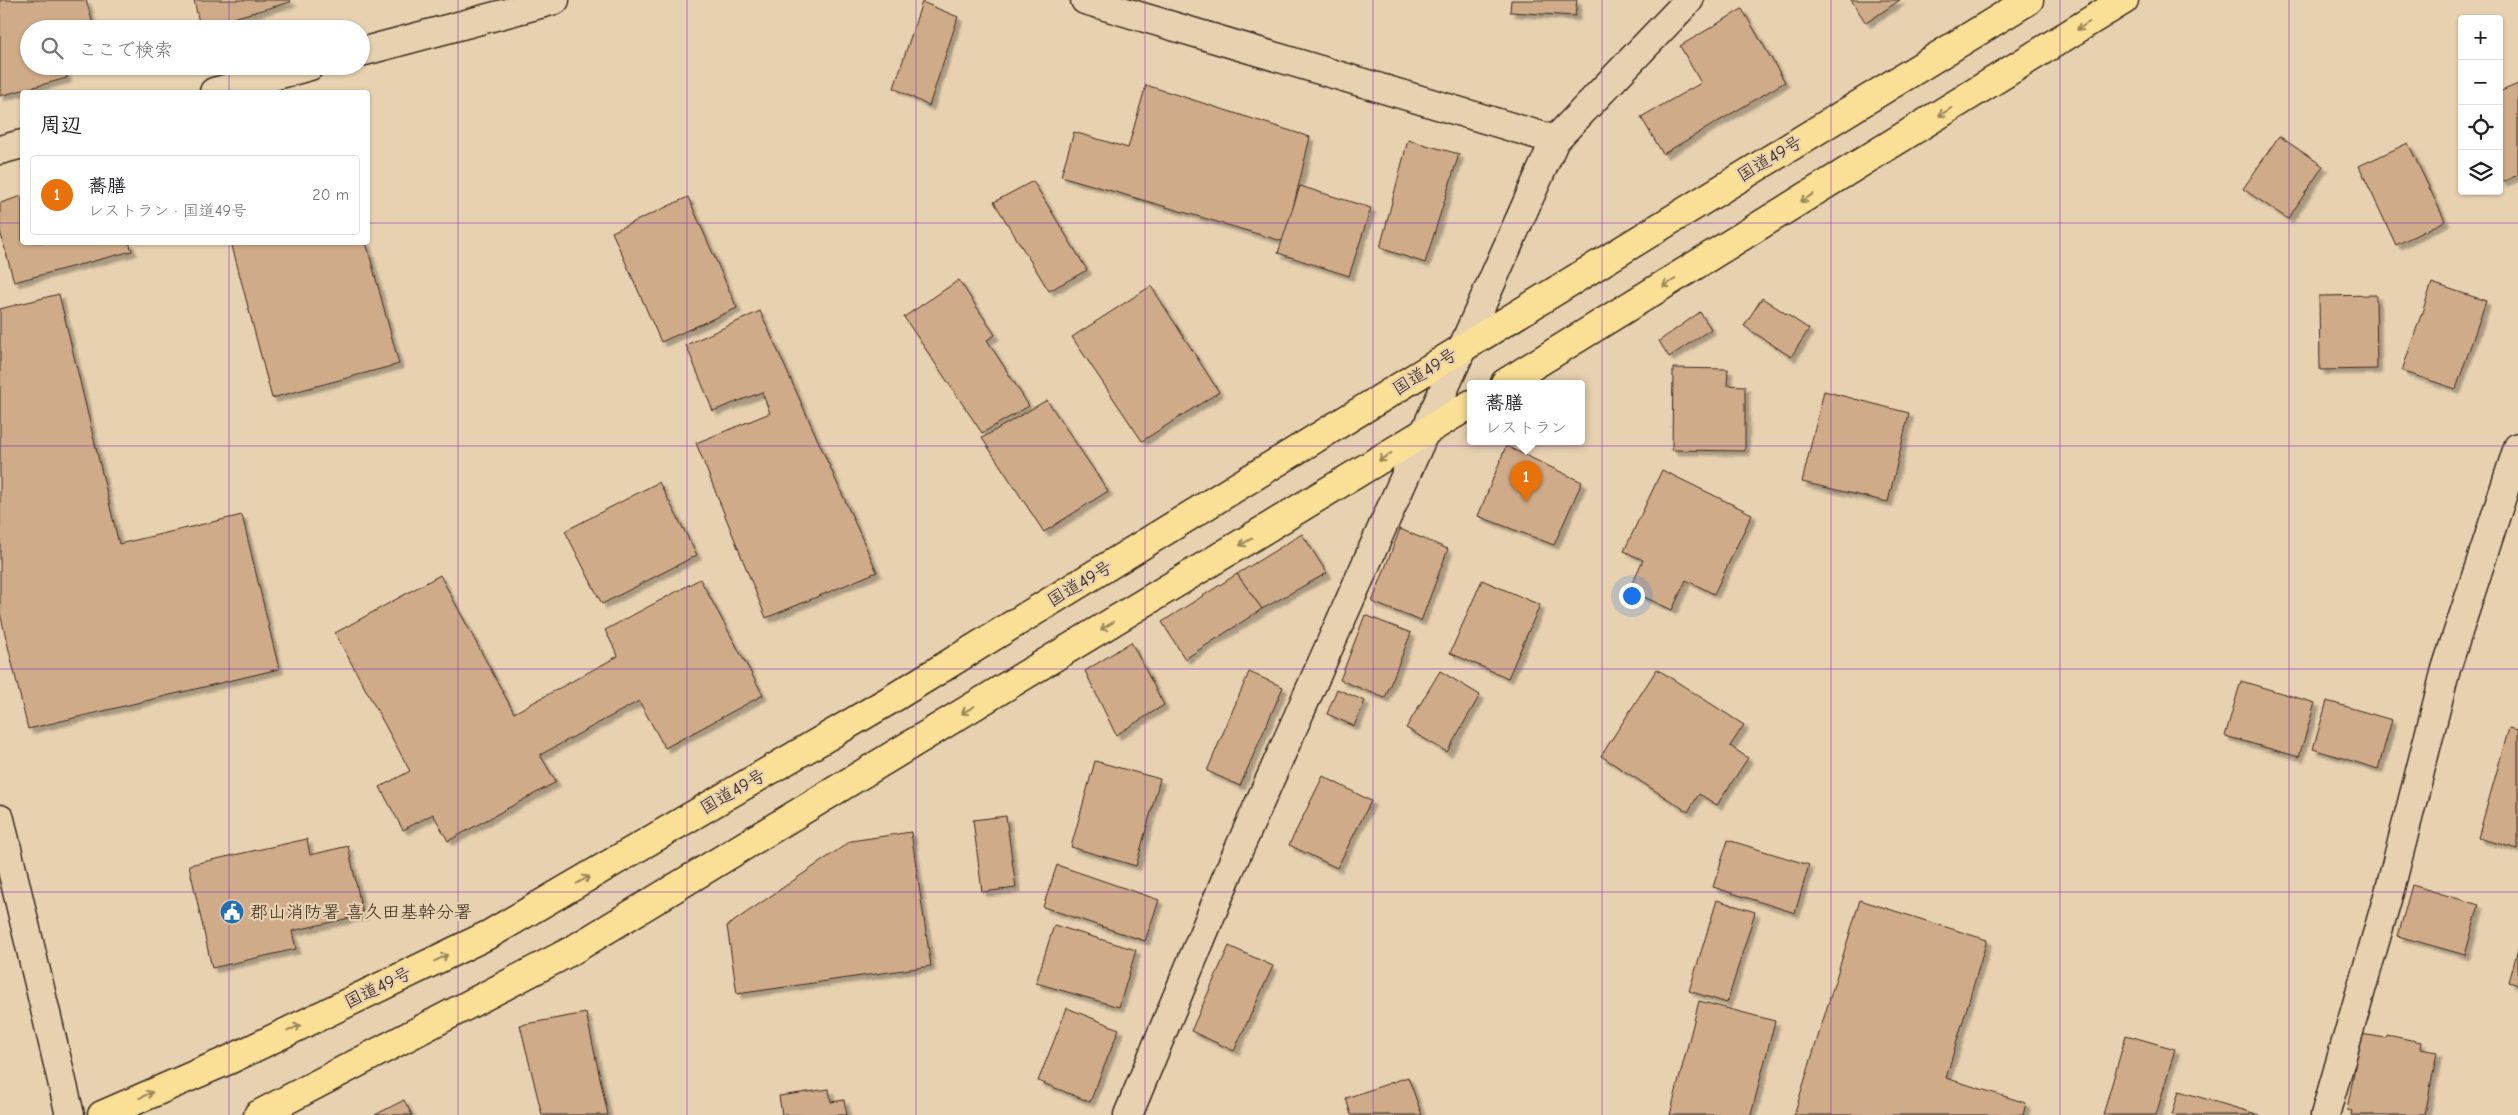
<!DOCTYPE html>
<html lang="ja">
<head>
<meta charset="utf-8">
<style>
  :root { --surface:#fff; --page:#f6f6f6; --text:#202124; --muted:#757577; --line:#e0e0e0; --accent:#1a73e8 }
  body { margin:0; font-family:"Comic Neue","Klee One",sans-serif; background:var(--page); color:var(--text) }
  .controls { position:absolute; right:15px; top:15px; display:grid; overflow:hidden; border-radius:5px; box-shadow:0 1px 4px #0004 }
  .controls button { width:45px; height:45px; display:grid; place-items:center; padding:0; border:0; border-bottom:1px solid var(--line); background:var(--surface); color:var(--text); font:25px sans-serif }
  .you { position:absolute; left:1631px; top:595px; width:18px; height:18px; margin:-12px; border:4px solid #fff; border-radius:50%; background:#1a73e8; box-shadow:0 0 0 8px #1a73e833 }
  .badge { display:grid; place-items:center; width:32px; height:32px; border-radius:50%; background:var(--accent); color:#fff; font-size:16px; font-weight:700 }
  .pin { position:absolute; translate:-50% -41px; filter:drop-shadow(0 1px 2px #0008) }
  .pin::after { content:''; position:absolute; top:26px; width:18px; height:15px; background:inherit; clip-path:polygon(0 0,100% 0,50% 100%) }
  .popup { position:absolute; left:1467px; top:380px; width:118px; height:65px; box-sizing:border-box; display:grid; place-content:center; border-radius:5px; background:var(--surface); filter:drop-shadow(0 1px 4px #0005); font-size:16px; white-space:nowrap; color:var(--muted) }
  .popup b { font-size:19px; color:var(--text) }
  .popup::after { content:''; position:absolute; left:50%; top:100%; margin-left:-10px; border:10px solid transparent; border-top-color:var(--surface) }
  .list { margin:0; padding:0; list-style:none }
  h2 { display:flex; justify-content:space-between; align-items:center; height:65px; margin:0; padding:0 20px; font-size:21px }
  h2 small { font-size:16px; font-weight:400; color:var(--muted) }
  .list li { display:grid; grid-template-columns:32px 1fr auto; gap:15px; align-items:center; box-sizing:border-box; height:80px; margin:0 10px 10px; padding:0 10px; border:1px solid var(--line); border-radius:5px }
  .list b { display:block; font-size:19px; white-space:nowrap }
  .list p { margin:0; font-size:16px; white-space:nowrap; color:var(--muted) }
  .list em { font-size:16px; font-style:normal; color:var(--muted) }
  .icon { flex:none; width:28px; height:28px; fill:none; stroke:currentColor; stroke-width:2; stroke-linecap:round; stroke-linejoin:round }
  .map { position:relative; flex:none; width:2518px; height:1115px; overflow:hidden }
  .search { position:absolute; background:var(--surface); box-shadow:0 1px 4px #0004; left:20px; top:20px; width:350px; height:55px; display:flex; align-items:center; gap:12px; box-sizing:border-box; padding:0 18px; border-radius:28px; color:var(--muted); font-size:19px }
  .panel { position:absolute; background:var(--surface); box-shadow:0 1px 4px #0004; left:20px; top:90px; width:350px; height:155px; border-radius:5px }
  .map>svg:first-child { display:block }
  .building { fill:#cfab89; stroke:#3b2a1e; filter:url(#shadow) }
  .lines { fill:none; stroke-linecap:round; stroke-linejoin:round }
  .minor-casing { stroke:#3b2a1e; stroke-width:31 }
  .highway-casing { stroke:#3b2a1e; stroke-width:31 }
  .minor { stroke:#e7d1b0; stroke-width:28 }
  .highway { stroke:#fadf96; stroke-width:28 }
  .oneway { stroke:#9a845a }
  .grid { fill:none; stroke:#7b2cbf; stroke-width:1; stroke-opacity:0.55 }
  .labels { text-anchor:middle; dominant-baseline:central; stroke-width:4.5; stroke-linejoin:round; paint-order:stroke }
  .street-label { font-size:18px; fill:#3b2a1e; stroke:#e7d1b0 }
  .poi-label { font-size:18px; fill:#3b2a1e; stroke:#e7d1b0; text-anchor:start }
</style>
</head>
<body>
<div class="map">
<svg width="2518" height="1115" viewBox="0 0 2518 1115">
  <defs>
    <filter id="shadow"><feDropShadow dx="4.5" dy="4.5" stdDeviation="1" flood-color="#0004"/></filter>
  </defs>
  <rect width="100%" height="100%" fill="#e7d1b0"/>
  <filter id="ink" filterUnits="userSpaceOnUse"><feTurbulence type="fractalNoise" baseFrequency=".02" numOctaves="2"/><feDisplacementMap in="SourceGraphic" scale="10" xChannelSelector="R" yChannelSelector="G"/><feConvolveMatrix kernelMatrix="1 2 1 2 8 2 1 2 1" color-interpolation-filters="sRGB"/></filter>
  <g filter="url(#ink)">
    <!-- building -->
    <g class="building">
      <polygon points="0,0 86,0 93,24 74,29 29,29 29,66 64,66 67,78 0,96"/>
      <polygon points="194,0 290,0 291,2 200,27"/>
      <polygon points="1511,0 1577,0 1575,16 1510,12"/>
      <polygon points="1851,0 1900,0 1866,23"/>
      <polygon points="922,2 958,17 929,106 894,88"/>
      <polygon points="1742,9 1785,82 1663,154 1641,117 1701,83 1680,46"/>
      <polygon points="2518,84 2518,175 2502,182 2499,175 2499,92"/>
      <polygon points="1146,85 1310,137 1285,242 1061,176 1074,132 1128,148"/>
      <polygon points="2279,136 2323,166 2288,219 2243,189"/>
      <polygon points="1408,140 1459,154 1425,263 1380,248"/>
      <polygon points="2408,143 2445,221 2396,245 2359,166"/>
      <polygon points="1033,181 1087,270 1049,291 994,202"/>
      <polygon points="1300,186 1371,208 1349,276 1278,253"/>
      <polygon points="22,196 22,242 129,242 132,251 14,282 0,231 0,203"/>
      <polygon points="688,197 737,308 661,342 612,232"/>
      <polygon points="231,242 366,242 399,364 272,398"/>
      <polygon points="959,280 995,335 987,340 1029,406 982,433 904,317"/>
      <polygon points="2432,283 2486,301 2456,389 2402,371"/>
      <polygon points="1151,286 1219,392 1142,441 1072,337"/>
      <polygon points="59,294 119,544 242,515 279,669 28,729 0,613 0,309"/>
      <polygon points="2376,295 2377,369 2320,370 2319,296"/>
      <polygon points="1762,298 1809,329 1791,357 1744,326"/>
      <polygon points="760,311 877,572 766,618 696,443 770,413 762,392 713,411 686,345"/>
      <polygon points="1700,312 1711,329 1669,357 1659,341"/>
      <polygon points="1673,368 1728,369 1727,385 1745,386 1745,451 1672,450"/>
      <polygon points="1824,391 1909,413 1888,502 1802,482"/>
      <polygon points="1047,400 1108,491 1044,532 982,438"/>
      <polygon points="1506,446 1582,482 1554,545 1478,516"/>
      <polygon points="1662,470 1752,514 1714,594 1686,580 1672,610 1629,590 1643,560 1624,551"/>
      <polygon points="659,482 697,555 602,604 565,531"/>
      <polygon points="1400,529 1448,549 1421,621 1372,602"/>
      <polygon points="1302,534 1327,573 1262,609 1237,574"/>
      <polygon points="1237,574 1262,609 1185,659 1162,622"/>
      <polygon points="440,575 514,713 618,656 605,630 700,579 763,695 665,748 639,701 540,755 556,782 448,841 433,814 403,830 380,787 410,771 335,633"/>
      <polygon points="1482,580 1540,605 1508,678 1450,653"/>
      <polygon points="1365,615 1411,633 1385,698 1340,680"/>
      <polygon points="1131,642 1164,705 1116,735 1085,671"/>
      <polygon points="1657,669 1744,725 1730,746 1748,758 1717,805 1699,794 1688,812 1601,756"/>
      <polygon points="1440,671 1480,695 1447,752 1406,728"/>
      <polygon points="1249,672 1283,687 1240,786 1207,771"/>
      <polygon points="2241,681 2315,703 2299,757 2225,736"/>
      <polygon points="1337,689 1365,701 1354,726 1327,714"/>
      <polygon points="2327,701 2392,720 2378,769 2313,749"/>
      <polygon points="2509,728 2518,730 2518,849 2478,838"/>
      <polygon points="1095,761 1160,779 1136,866 1071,847"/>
      <polygon points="1323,776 1371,801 1337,868 1289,845"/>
      <polygon points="1006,816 1016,888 982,892 973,820"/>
      <polygon points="911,832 931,966 737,994 727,926 851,841"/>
      <polygon points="307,839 310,855 348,846 363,915 292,931 296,949 212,968 189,865"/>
      <polygon points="1728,840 1809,865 1795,913 1713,887"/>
      <polygon points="1057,865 1159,900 1145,941 1043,907"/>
      <polygon points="2412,885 2479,905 2465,955 2398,936"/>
      <polygon points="1717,900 1755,912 1727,1003 1689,991"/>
      <polygon points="1860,900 1987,940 1946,1078 2026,1103 2023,1115 1794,1115"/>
      <polygon points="1054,925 1136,950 1119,1007 1036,983"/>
      <polygon points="1229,946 1273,966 1234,1051 1191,1031"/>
      <polygon points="2518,949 2518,985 2509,982"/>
      <polygon points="1699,1001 1775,1021 1751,1115 1670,1115"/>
      <polygon points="1067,1008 1119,1029 1090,1102 1038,1081"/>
      <polygon points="586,1013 608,1115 542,1115 520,1025"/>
      <polygon points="2361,1034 2386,1038 2387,1035 2421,1042 2420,1049 2437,1052 2425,1115 2351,1115 2352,1111 2347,1110"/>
      <polygon points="2126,1035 2175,1049 2156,1115 2103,1115"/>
      <polygon points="1408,1077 1422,1115 1351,1115 1346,1098"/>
      <polygon points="829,1089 831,1102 844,1100 847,1115 782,1115 779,1096"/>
      <polygon points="2179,1091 2260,1115 2172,1115"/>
      <polygon points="404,1100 412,1115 375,1115"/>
    </g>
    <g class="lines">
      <defs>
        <g id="minor">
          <polyline points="1085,0 1555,140"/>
          <polyline points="361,52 555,0"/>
          <polyline points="214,92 310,66"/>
          <polyline points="0,150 22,144"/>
          <polyline points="0,819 70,1115"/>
          <polyline points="1128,1115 1230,869 1555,140 1689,0"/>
          <polyline points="2325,1115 2390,889 2446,669 2518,447"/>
        </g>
        <g id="highway">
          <polyline points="1505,383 2124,0"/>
          <polyline points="102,1115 231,1059 490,934 890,700 2029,0"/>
          <polyline points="258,1115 571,951 1471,404"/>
        </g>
      </defs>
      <!-- minor casing -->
      <use href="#minor" class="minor-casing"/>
      <!-- highway casing -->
      <use href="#highway" class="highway-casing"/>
      <!-- minor -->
      <use href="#minor" class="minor"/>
      <!-- highway -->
      <use href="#highway" class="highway"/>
    </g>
    <!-- one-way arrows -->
    <defs><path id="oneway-shaft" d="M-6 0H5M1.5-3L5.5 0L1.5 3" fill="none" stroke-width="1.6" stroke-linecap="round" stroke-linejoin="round" transform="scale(1.25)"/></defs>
    <g class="oneway">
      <use href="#oneway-shaft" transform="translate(2083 26) rotate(148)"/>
      <use href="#oneway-shaft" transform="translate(1945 112) rotate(148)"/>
      <use href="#oneway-shaft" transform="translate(1807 198) rotate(148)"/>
      <use href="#oneway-shaft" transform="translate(1669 283) rotate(149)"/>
      <use href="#oneway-shaft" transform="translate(1385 457) rotate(148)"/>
      <use href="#oneway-shaft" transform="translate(1246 542) rotate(149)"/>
      <use href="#oneway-shaft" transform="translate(1107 626) rotate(149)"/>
      <use href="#oneway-shaft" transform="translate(968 710) rotate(149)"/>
      <use href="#oneway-shaft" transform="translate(583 880) rotate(-30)"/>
      <use href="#oneway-shaft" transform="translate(441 958) rotate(-26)"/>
      <use href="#oneway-shaft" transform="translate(294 1028) rotate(-26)"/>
      <use href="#oneway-shaft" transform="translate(146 1095) rotate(-24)"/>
    </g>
  </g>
  <!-- grid -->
  <path class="grid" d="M229,0V29M458,0V1115M687,0V1115M916,0V1115M1145,0V1115M1373,0V1115M1602,0V1115M1831,0V1115M2060,0V1115M2289,0V1115M229,66V92M0,223H22M368,223H2518M229,242V1115M0,446H2518M0,669H2518M0,892H2518"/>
  <!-- icons -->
  <defs>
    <symbol id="civic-disc" viewBox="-11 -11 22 22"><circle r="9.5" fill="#1f6fb2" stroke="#e7d1b0"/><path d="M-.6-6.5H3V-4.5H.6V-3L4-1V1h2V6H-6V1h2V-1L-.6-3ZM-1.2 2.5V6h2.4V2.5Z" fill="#fff"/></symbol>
  </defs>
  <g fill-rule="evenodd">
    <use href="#civic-disc" x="218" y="898" width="28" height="28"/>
  </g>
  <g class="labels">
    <!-- street labels -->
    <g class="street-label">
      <text transform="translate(1770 159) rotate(-31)">国道49号</text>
      <text transform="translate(1425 372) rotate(-32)">国道49号</text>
      <text transform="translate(1080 584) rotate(-31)">国道49号</text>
      <text transform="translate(733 792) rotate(-30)">国道49号</text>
      <text transform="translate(378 988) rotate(-26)">国道49号</text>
    </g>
    <!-- poi labels -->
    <g class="poi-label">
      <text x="250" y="912">郡山消防署 喜久田基幹分署</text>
    </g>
  </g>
</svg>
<div class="controls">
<button>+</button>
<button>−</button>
<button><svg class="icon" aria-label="locate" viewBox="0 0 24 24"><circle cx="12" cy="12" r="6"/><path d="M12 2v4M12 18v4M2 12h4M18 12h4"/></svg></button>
<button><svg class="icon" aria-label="layers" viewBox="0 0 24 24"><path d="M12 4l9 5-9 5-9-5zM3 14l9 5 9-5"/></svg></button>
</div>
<div class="you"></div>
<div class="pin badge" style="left:1526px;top:502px;background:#e8710a">1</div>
<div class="popup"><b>蕎膳</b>レストラン</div>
<div class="search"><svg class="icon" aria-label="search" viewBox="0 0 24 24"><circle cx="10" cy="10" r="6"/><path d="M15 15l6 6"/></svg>ここで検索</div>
<section class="panel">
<h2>周辺<small></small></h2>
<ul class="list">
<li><span class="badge" style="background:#e8710a">1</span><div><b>蕎膳</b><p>レストラン · 国道49号</p></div><em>20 m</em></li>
</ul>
</section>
</div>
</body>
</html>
